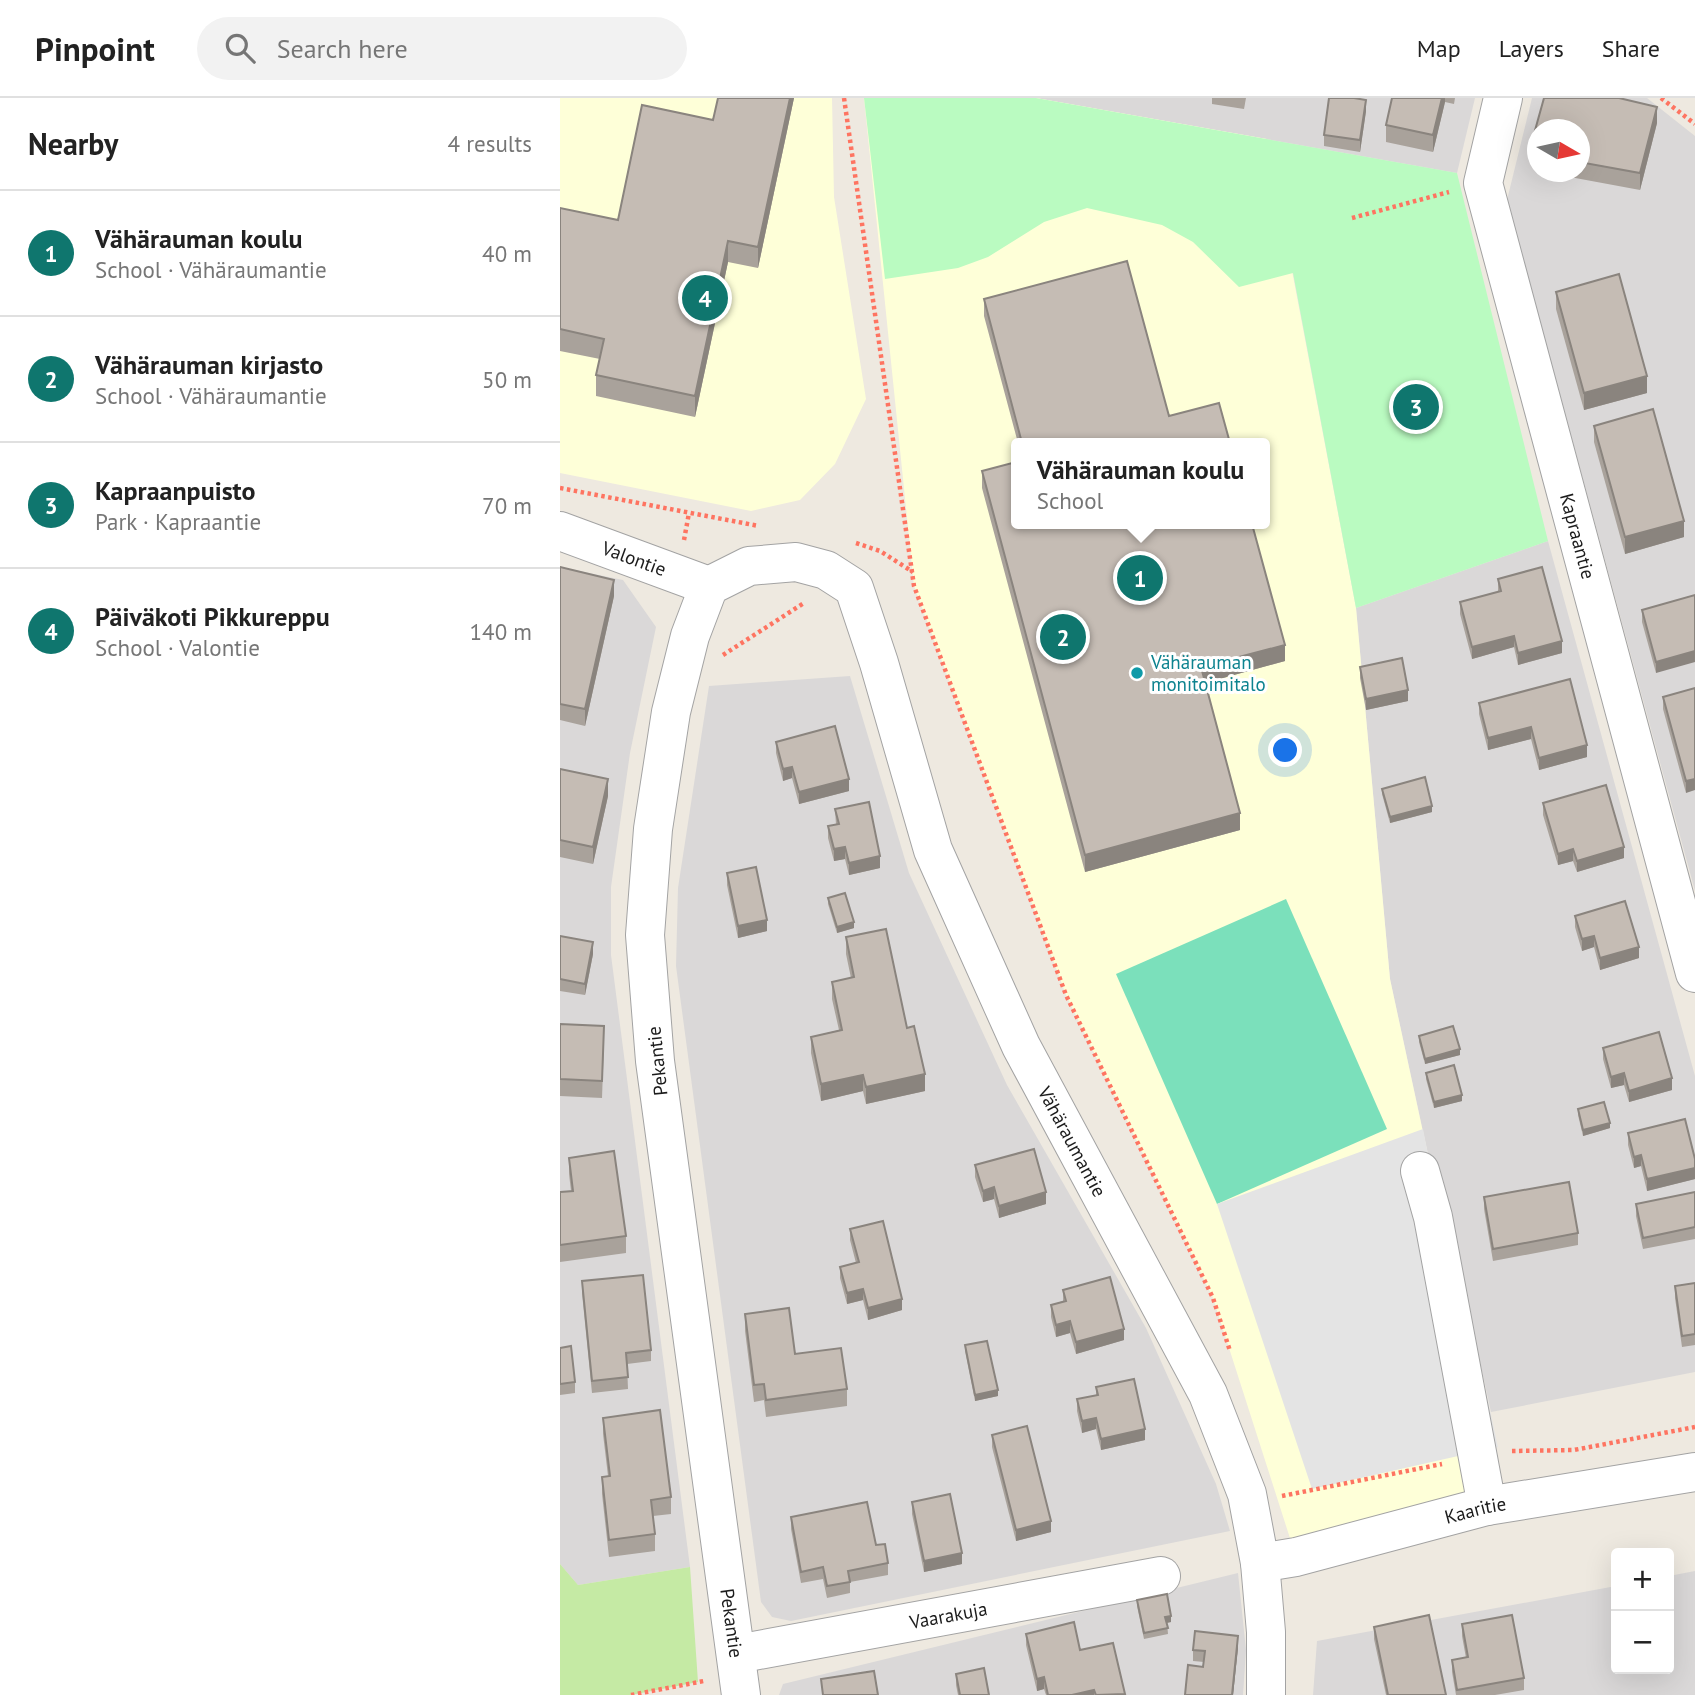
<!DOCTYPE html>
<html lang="en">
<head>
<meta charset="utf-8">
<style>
  :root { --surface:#fff; --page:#f2f2f2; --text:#222; --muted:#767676; --line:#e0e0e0; --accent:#0f766e }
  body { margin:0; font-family:"PT Sans",sans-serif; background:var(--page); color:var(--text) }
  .controls { position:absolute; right:21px; bottom:21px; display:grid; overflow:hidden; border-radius:7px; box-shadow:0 7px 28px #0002 }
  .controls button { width:63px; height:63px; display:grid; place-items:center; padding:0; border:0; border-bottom:2px solid var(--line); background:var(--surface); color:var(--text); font:35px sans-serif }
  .compass { position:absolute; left:967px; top:21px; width:63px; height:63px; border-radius:50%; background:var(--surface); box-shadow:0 7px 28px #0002; rotate:99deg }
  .you { position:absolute; left:726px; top:653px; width:24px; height:24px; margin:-18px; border:5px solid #fff; border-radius:50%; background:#1a73e8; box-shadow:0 0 0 10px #1a73e833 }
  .badge { display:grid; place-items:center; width:46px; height:46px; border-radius:50%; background:var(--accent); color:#fff; font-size:23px; font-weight:700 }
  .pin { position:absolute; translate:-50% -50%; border:4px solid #fff; box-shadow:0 2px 7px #0006 }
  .popup { position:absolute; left:451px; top:340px; width:259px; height:91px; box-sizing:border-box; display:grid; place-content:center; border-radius:7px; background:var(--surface); filter:drop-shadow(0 2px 5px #0005); font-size:23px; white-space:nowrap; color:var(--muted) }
  .popup b { font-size:26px; color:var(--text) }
  .popup::after { content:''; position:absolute; left:50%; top:100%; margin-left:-14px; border:14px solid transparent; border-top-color:var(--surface) }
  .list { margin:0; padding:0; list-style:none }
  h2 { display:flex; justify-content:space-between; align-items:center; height:91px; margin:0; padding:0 28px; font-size:30px }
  h2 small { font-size:23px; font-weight:400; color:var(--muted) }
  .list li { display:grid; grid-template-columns:46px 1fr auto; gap:21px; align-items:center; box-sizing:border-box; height:126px; padding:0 28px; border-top:2px solid var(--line) }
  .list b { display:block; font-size:26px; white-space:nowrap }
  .list p { margin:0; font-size:23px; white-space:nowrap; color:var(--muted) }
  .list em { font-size:23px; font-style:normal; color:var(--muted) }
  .icon { flex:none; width:38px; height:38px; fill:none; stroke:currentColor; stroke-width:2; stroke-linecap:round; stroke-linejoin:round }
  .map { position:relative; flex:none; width:1135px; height:1597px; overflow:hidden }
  header { display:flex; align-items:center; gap:42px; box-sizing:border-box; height:98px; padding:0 35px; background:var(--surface); border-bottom:2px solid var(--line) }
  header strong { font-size:33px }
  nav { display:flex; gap:38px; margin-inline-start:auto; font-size:24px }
  .search { width:490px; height:63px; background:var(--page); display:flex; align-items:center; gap:18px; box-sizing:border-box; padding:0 24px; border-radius:38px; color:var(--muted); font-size:26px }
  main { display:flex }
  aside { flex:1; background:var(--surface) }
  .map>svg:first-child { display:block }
  .residential { fill:#dad8d8; fill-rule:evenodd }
  .education { fill:#feffd8; fill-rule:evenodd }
  .grass { fill:#c5eaa4 }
  .park { fill:#bafbc1 }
  .pitch { fill:#7be0bb }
  .parking { fill:#e4e4e4 }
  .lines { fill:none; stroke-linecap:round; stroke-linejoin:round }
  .minor-casing { stroke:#a3a3a3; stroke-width:40 }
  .path { stroke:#fe7461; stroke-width:4.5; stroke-dasharray:3.5 3.5; stroke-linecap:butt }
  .minor { stroke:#fff; stroke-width:38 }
  .wall { fill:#a9a29b }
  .shaded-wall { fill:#8a847e }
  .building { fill:#c5bcb4; stroke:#8a847e; stroke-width:2 }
  .culture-dot { fill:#0f9aa8; stroke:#fff; stroke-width:2.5 }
  .labels { text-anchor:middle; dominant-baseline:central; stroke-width:6; stroke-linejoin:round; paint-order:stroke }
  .street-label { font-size:19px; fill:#1c1c1c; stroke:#fff }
  .culture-label { font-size:19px; fill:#0d838f; stroke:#fff; text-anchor:start }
</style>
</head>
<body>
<header>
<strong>Pinpoint</strong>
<div class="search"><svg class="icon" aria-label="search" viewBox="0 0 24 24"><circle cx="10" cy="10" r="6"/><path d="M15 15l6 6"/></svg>Search here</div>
<nav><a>Map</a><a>Layers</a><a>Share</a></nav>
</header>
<main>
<aside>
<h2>Nearby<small>4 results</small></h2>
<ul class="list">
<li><span class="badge">1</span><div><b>Vähärauman koulu</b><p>School · Vähäraumantie</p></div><em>40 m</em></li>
<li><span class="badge">2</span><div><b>Vähärauman kirjasto</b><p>School · Vähäraumantie</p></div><em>50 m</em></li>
<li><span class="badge">3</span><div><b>Kapraanpuisto</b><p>Park · Kapraantie</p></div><em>70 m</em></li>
<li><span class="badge">4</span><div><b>Päiväkoti Pikkureppu</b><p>School · Valontie</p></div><em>140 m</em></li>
</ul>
</aside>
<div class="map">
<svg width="1135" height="1597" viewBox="0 0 1135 1597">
  <rect width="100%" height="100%" fill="#eee9e0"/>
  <!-- residential -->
  <g class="residential">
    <polygon points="476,0 915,0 897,75"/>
    <path d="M972,0H1087L1135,38V793L947,102ZM978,32H1020V74H978Z"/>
    <polygon points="988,443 1135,978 1135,1274 931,1314 885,1105 869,1061 830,881 796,510"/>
    <polygon points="0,469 63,482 96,529 70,655 51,789 51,857 130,1469 18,1487 0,1466"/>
    <polygon points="290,578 349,775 447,987 586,1230 656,1386 670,1433 231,1523 212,1519 201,1504 116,868 118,790 149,588"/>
    <polygon points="1135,1473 1135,1597 753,1597 757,1543 1056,1488 1056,1571 1109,1571 1109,1478"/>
    <polygon points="678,1475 686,1552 683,1597 219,1597 223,1586"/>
  </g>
  <!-- education -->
  <g class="education">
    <polygon points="0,0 272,0 274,99 306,301 275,366 240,402 191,413 0,375"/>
    <path d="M304,0H476L707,41L796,510L830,881L943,1406L736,1459L653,1200L506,897L354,488ZM456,345H704V426H456Z"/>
  </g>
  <!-- grass -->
  <polygon class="grass" points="0,1466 18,1487 130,1469 138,1584 71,1597 0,1597"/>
  <!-- park -->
  <polygon class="park" points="304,0 476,0 897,75 988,443 796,510 733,175 679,189 633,144 602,127 527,110 484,124 428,159 398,170 325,181"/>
  <!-- pitch -->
  <polygon class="pitch" points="726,801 827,1031 657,1106 556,876"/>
  <!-- parking -->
  <polygon class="parking" points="863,1031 869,1061 885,1105 938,1349 752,1391 657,1106"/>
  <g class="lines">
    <defs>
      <g id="minor">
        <path id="s1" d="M943,0L923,85L1135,875"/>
        <path id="s2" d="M0,433L149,488"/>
        <polyline points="860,1073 873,1119 927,1408"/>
        <path id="s3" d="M700,1465L736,1459L927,1408L1135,1374"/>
        <path id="s4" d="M177,1556L601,1478"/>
        <path id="s5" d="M181,1597L95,963L85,837L93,731L111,614L130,538L149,488L189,468L236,464L266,472L294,490L319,565L373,752L461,948L648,1296L687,1396L700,1465L706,1534V1597"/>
      </g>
    </defs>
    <!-- minor casing -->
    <use href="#minor" class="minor-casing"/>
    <!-- path -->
    <g class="path">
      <polyline points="284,0 354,488 506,897 653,1200 670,1253"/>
      <polyline points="1101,0 1135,26"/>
      <polyline points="792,120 889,94"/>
      <polyline points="0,390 199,428"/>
      <polyline points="124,442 129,415"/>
      <polyline points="296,445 320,453 353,474"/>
      <polyline points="163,557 244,505"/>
      <polyline points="952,1353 1014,1352 1135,1329"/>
      <polyline points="722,1398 882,1366"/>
      <polyline points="71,1597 144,1583"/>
    </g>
    <!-- minor -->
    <use href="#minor" class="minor"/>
  </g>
  <!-- wall -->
  <g class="wall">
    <polygon points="158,0 234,0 198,170 168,164 135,319 36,298 36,277 40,261 0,253 0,110 58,122 153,22"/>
    <polygon points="652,0 686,0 684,11 652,6"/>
    <polygon points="832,0 895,0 894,6 885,4 873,54 826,44 826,27"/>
    <polygon points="984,0 1059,0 1097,9 1097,25 1080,92 983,74 1019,74 1019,32 977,32 977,62 974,53 974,36"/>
    <polygon points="806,13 800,54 764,48 764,37"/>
    <polygon points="996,194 1087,295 1024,312 996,211"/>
    <polygon points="424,201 609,318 670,345 458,345 424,218"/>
    <polygon points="1034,328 1124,439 1065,456 1034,344"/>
    <polygon points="422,373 725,563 645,585 680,732 525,774 422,390"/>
    <polygon points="0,469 54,498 25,628 0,622"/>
    <polygon points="938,481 1002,555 958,567 954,549 912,561 900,516 900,504 938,494"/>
    <polygon points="1135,497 1096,575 1082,524 1082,512"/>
    <polygon points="800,569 848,603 806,612 800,580"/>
    <polygon points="1135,590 1126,695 1103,611 1103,599"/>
    <polygon points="919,605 1027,659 979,672 971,641 928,652 919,616"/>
    <polygon points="216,644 289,693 239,706 232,680 223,683 216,655"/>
    <polygon points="0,671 48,698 33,766 0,759"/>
    <polygon points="822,691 872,714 830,725 822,696"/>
    <polygon points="983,705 1064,760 1017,774 1013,763 998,767 983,717"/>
    <polygon points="275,711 320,770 289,777 285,761 274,763 268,740 268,728 276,727"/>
    <polygon points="167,775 207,833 178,840 167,787"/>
    <polygon points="268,800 294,830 277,835 268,806"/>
    <polygon points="1015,818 1079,860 1040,872 1034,849 1022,853 1015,829"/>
    <polygon points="0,838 33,856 25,897 0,893"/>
    <polygon points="286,839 347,930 365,993 306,1006 303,993 261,1003 251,955 251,939 279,932 272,901 272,884 291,880 286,856"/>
    <polygon points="0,926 44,944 42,1000 0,998"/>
    <polygon points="859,938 900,957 865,966 859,944"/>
    <polygon points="1043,950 1112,992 1069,1004 1064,987 1051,990 1043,961"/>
    <polygon points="866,975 902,1003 874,1010 866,981"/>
    <polygon points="1018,1011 1050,1030 1023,1038 1018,1017"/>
    <polygon points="1068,1035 1135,1061 1135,1081 1087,1093 1081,1068 1074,1070 1068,1047"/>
    <polygon points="9,1060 66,1138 66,1155 0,1164 0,1094 11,1093 9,1076"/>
    <polygon points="415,1067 486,1106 439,1120 434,1101 423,1104 415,1079"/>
    <polygon points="1135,1094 1135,1141 1083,1151 1076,1118 1076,1106"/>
    <polygon points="924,1099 1018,1135 1018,1147 933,1163 924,1111"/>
    <polygon points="290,1131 342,1212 308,1222 303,1202 287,1206 280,1180 280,1169 296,1165 290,1142"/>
    <polygon points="22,1183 91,1252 91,1263 67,1266 68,1291 32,1295 22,1195"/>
    <polygon points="1135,1185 1135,1247 1122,1249 1115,1200 1115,1188"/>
    <polygon points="503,1192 564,1242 516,1256 510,1235 496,1239 491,1219 491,1207 503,1203"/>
    <polygon points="185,1216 235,1256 287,1291 287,1308 206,1319 204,1302 194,1304 185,1233"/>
    <polygon points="405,1247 438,1298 415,1303 405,1253"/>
    <polygon points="0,1250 15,1284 15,1295 0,1297"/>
    <polygon points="536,1289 585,1342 541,1352 536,1331 522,1335 517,1313 517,1301 536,1297"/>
    <polygon points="43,1320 111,1399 111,1416 93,1418 95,1436 95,1453 49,1459 42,1396 42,1379 48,1378 43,1336"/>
    <polygon points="432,1337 491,1434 456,1443 432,1349"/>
    <polygon points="352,1404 402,1466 364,1474 352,1416"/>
    <polygon points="231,1419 328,1465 328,1477 290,1484 290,1495 267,1500 263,1481 241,1485 231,1431"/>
    <polygon points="577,1502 611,1524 607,1525 608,1536 584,1541 577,1508"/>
    <polygon points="902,1526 964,1580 964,1592 935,1597 896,1597 892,1574 892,1562 906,1560 902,1538"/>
    <polygon points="814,1529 886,1597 826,1597 814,1541"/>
    <polygon points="466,1536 520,1552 565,1597 486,1597 484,1591 477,1593 466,1547"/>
    <polygon points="678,1550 673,1597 625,1597 643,1569 644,1564 633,1563 633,1552"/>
    <polygon points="396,1576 429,1597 398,1597 396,1587"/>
  </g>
  <!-- shaded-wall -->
  <g class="shaded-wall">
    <polygon points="230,0 234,0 198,170 198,149"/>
    <polygon points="882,0 885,0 885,4 873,54 873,37"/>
    <polygon points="806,2 806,13 800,54 800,42"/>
    <polygon points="1097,9 1097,25 1080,92 1080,75"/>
    <polygon points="168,143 168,164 135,319 135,298"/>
    <polygon points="1087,278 1087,295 1024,312 1024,295"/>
    <polygon points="1124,423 1124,439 1065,456 1065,439"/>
    <polygon points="54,482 54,498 25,628 25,611"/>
    <polygon points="954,538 954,549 912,561 912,549"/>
    <polygon points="1002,543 1002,555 958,567 958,555"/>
    <polygon points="725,547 725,563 641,586 641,569"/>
    <polygon points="1135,553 1135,564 1096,575 1096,564"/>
    <polygon points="848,592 848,603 806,612 806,601"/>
    <polygon points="971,629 971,641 928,652 928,640"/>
    <polygon points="1027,647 1027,659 979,672 979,660"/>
    <polygon points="232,669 232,680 223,683 223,671"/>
    <polygon points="48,681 48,698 33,766 33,749"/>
    <polygon points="289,681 289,693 239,706 239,694"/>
    <polygon points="1135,681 1135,692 1126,695 1126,683"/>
    <polygon points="872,708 872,714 830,725 830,719"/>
    <polygon points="680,715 680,732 525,774 525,757"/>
    <polygon points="285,749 285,761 274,763 274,751"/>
    <polygon points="1064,749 1064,760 1017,774 1017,763"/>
    <polygon points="1013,751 1013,763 998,767 998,756"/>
    <polygon points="320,758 320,770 289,777 289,765"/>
    <polygon points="207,822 207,833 178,840 178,828"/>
    <polygon points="294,824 294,830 277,835 277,829"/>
    <polygon points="1034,838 1034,849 1022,853 1022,841"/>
    <polygon points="33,844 33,856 25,897 25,886"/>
    <polygon points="1079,849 1079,860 1040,872 1040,860"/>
    <polygon points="900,951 900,957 865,966 865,961"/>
    <polygon points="1064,975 1064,987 1051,990 1051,979"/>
    <polygon points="365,976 365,993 306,1006 306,989"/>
    <polygon points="303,977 303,993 261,1003 261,986"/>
    <polygon points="1112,980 1112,992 1069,1004 1069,993"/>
    <polygon points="902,997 902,1003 874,1010 874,1004"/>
    <polygon points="1050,1025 1050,1030 1023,1038 1023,1032"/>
    <polygon points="1081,1057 1081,1068 1074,1070 1074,1059"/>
    <polygon points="1135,1070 1135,1081 1087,1093 1087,1081"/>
    <polygon points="434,1089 434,1101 423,1104 423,1093"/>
    <polygon points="486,1094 486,1106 439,1120 439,1108"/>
    <polygon points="303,1191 303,1202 287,1206 287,1195"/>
    <polygon points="342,1201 342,1212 308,1222 308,1210"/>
    <polygon points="510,1223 510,1235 496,1239 496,1227"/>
    <polygon points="564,1231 564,1242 516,1256 516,1244"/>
    <polygon points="438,1292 438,1298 415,1303 415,1297"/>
    <polygon points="536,1320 536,1331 522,1335 522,1323"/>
    <polygon points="585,1331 585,1342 541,1352 541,1341"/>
    <polygon points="491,1423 491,1434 456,1443 456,1432"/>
    <polygon points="402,1455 402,1466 364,1474 364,1463"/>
    <polygon points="611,1518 611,1524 605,1525 605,1519"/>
    <polygon points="678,1538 678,1550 673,1597 672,1597"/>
    <polygon points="484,1579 484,1591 477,1593 477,1581"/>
    <polygon points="534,1592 534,1597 512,1597"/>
  </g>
  <!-- building -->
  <g class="building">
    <polygon points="158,0 230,0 198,149 168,143 135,298 36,277 44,241 0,231 0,110 58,122 82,7 153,22"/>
    <polygon points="769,0 794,0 806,2 800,42 764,37"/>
    <polygon points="832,0 882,0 873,37 826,27"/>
    <polygon points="984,0 1059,0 1097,9 1080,75 1019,64 1019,32 977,32 977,46 974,36"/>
    <polygon points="567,163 609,318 659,305 670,345 462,345 424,201"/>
    <polygon points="1059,176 1087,278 1024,295 996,194"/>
    <polygon points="1093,311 1124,423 1065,439 1034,328"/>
    <polygon points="456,364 456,426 692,426 725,547 641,569 680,715 525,757 422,373"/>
    <polygon points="0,469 54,482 25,611 0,606"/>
    <polygon points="982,469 1002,543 958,555 954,538 912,549 900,504 941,493 938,481"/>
    <polygon points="1135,497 1135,553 1096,564 1082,512"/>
    <polygon points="842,560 848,592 806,601 800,569"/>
    <polygon points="1010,581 1027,647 979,660 971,629 928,640 919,605"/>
    <polygon points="1135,590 1135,681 1126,683 1103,599"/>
    <polygon points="275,628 289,681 239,694 232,669 223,671 216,644"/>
    <polygon points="0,671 48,681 33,749 0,742"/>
    <polygon points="865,679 872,708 830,719 822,691"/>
    <polygon points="1046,687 1064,749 1017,763 1013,751 998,756 983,705"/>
    <polygon points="309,704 320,758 289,765 285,749 274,751 268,728 279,726 275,711"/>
    <polygon points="196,769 207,822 178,828 167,775"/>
    <polygon points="285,795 294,824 277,829 268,800"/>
    <polygon points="1065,803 1079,849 1040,860 1034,838 1022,841 1015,818"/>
    <polygon points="326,831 347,930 354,928 365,976 306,989 303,977 261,986 251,939 282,932 272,884 294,879 286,839"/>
    <polygon points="0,838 33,844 25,886 0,881"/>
    <polygon points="0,926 44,928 42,983 0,981"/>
    <polygon points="893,928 900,951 865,961 859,938"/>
    <polygon points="1099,934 1112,980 1069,993 1064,975 1051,979 1043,950"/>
    <polygon points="894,967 902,997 874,1004 866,975"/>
    <polygon points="1044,1004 1050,1025 1023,1032 1018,1011"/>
    <polygon points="1125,1021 1135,1061 1135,1070 1087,1081 1081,1057 1074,1059 1068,1035"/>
    <polygon points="474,1051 486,1094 439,1108 434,1089 423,1093 415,1067"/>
    <polygon points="54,1053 66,1138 0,1147 0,1094 13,1093 9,1060"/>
    <polygon points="1009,1084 1018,1135 933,1151 924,1099"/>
    <polygon points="1135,1094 1135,1129 1083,1140 1076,1106"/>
    <polygon points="323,1123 342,1201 308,1210 303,1191 287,1195 280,1169 299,1164 290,1131"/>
    <polygon points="83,1177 91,1252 66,1255 68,1279 32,1283 22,1183"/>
    <polygon points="550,1179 564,1231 516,1244 510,1223 496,1227 491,1207 506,1203 503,1192"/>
    <polygon points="1135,1185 1135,1236 1122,1238 1115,1188"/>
    <polygon points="229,1210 235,1256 281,1250 287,1291 206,1302 204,1286 194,1287 185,1216"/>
    <polygon points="427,1243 438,1292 415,1297 405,1247"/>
    <polygon points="11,1248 15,1284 0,1286 0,1250"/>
    <polygon points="574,1281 585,1331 541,1341 536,1320 522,1323 517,1301 538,1297 536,1289"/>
    <polygon points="100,1312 111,1399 91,1402 95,1436 49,1442 42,1379 50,1378 43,1320"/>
    <polygon points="467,1328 491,1423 456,1432 432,1337"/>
    <polygon points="390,1396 402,1455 364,1463 352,1404"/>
    <polygon points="307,1404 316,1447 325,1446 328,1465 288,1473 290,1484 267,1488 263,1469 241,1474 231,1419"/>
    <polygon points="607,1496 611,1518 605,1519 608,1530 584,1535 577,1502"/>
    <polygon points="869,1517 886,1597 828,1597 814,1529"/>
    <polygon points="952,1517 964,1580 897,1592 892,1562 908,1559 902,1526"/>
    <polygon points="514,1524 520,1552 553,1545 565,1596 536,1597 534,1592 512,1597 488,1597 484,1579 477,1581 466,1536"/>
    <polygon points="635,1533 678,1538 672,1597 625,1597 628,1567 643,1569 645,1553 633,1552"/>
    <polygon points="424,1570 429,1597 400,1597 396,1576"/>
    <polygon points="314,1573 318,1597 263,1597 261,1581"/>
  </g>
  <!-- markers -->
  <circle class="culture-dot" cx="577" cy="575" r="7"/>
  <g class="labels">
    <!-- street labels -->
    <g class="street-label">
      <text stroke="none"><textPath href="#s1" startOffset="453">Kapraantie</textPath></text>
      <text stroke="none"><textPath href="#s2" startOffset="79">Valontie</textPath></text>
      <text transform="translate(97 963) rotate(-96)">Pekantie</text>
      <text stroke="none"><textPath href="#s5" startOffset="1876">Vähäraumantie</textPath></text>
      <text stroke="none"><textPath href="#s3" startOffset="222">Kaaritie</textPath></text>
      <text stroke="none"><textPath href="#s4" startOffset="215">Vaarakuja</textPath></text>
      <text transform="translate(172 1525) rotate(82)">Pekantie</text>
    </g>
    <!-- culture labels -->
    <g class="culture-label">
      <text x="591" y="564">Vähärauman<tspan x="591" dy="22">monitoimitalo</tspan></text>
    </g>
  </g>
</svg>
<div class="controls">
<button>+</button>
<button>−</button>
</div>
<svg class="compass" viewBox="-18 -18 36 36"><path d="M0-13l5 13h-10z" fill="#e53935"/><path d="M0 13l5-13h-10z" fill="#767676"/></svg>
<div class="you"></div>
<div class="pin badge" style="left:580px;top:480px">1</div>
<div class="popup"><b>Vähärauman koulu</b>School</div>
<div class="pin badge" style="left:503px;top:539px">2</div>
<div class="pin badge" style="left:856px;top:309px">3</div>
<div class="pin badge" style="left:145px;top:200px">4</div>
</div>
</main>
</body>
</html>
